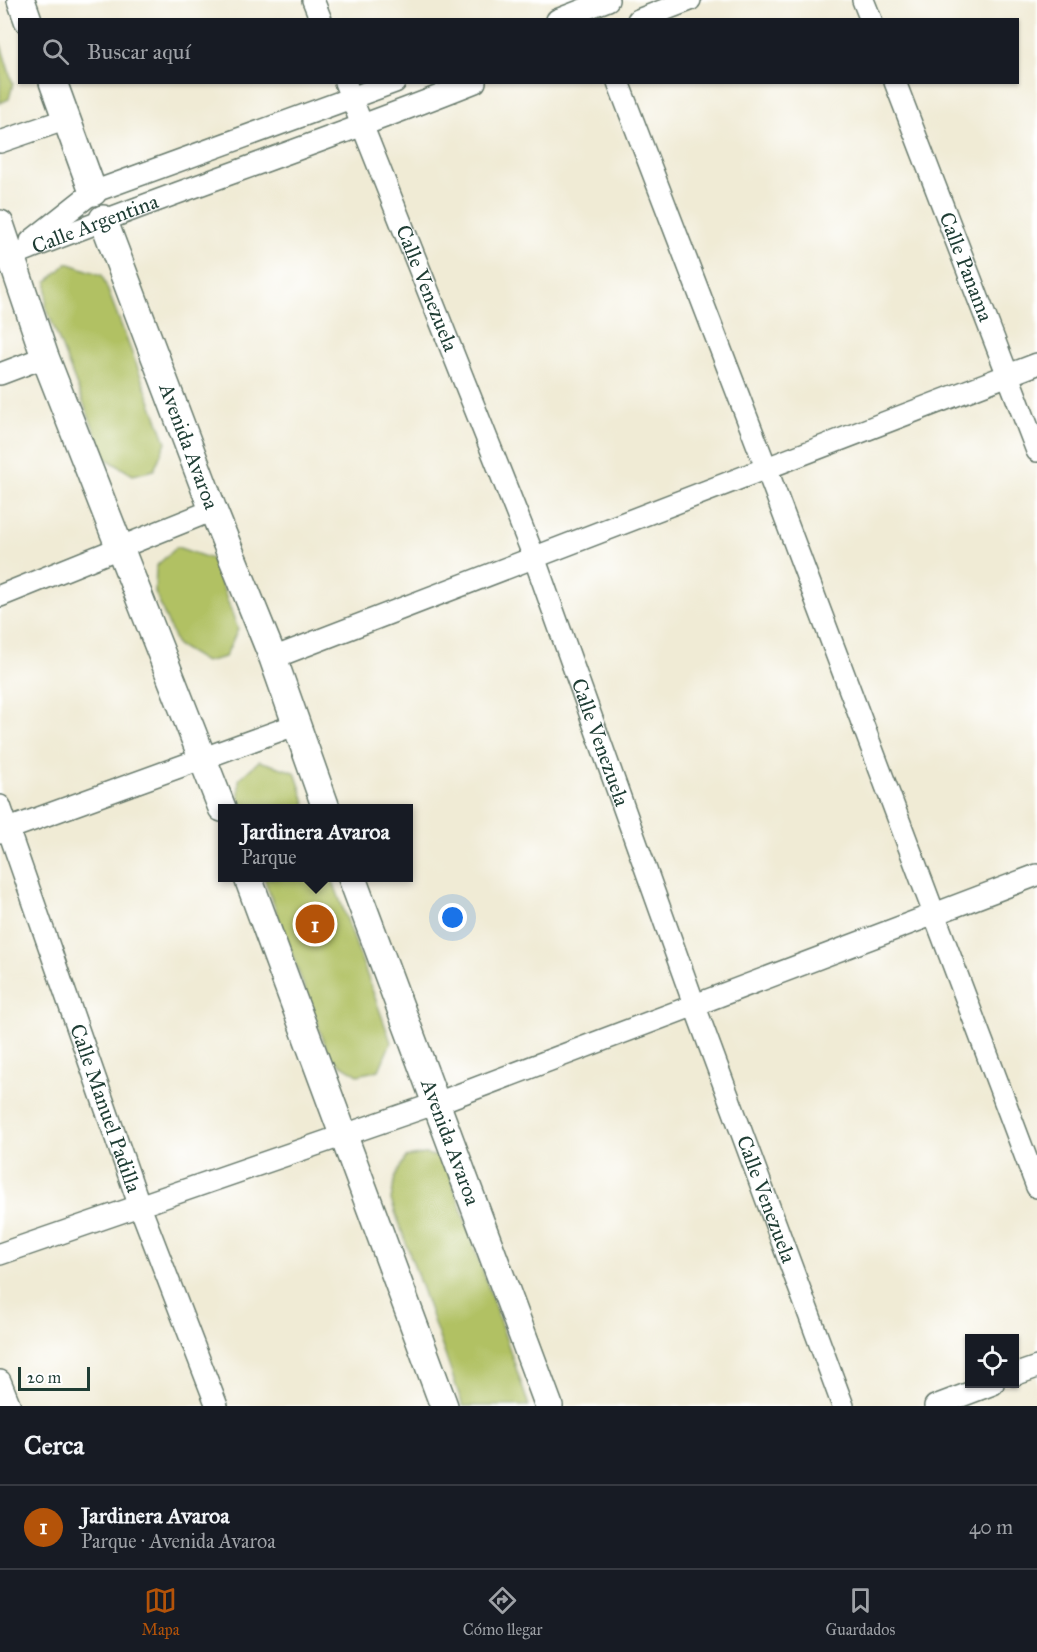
<!DOCTYPE html>
<html lang="es">
<head>
<meta charset="utf-8">
<style>
  :root { --surface:#171b24; --page:#20242c; --text:#f1f3f6; --muted:#9ea1a6; --line:#363941; --accent:#b45309 }
  body { margin:0; font-family:"IM FELL Great Primer",serif; background:var(--page); color:var(--text) }
  .controls { position:absolute; right:18px; bottom:18px; display:grid; overflow:hidden; border-radius:0px; box-shadow:0 2px 4px #0004 }
  .controls button { width:54px; height:54px; display:grid; place-items:center; padding:0; border:0; border-bottom:2px solid var(--line); background:var(--surface); color:var(--text); font:30px sans-serif }
  .scale { position:absolute; left:18px; bottom:15px; width:72px; box-sizing:border-box; padding-left:6px; border:3px solid #1f3d34; border-top:0; font-size:16px; line-height:21px; white-space:nowrap; color:#1f3d34; -webkit-text-stroke:4px #fff; paint-order:stroke }
  .you { position:absolute; left:453px; top:918px; width:21px; height:21px; margin:-15px; border:4px solid #fff; border-radius:50%; background:#1a73e8; box-shadow:0 0 0 9px #1a73e833 }
  .badge { display:grid; place-items:center; width:39px; height:39px; border-radius:50%; background:var(--accent); color:#fff; font-size:20px; font-weight:700 }
  .pin { position:absolute; translate:-50% -50%; border:3px solid #fff; box-shadow:0 2px 6px #0006 }
  .popup { position:absolute; left:218px; top:804px; width:195px; height:78px; box-sizing:border-box; display:grid; place-content:center; border-radius:0px; background:var(--surface); filter:drop-shadow(0 2px 4px #0005); font-size:20px; white-space:nowrap; color:var(--muted) }
  .popup b { font-size:22px; color:var(--text) }
  .popup::after { content:''; position:absolute; left:50%; top:100%; margin-left:-12px; border:12px solid transparent; border-top-color:var(--surface) }
  .list { margin:0; padding:0; list-style:none }
  h2 { display:flex; justify-content:space-between; align-items:center; height:78px; margin:0; padding:0 24px; font-size:26px }
  h2 small { font-size:20px; font-weight:400; color:var(--muted) }
  .list li { display:grid; grid-template-columns:39px 1fr auto; gap:18px; align-items:center; box-sizing:border-box; height:84px; padding:0 24px; border-top:2px solid var(--line) }
  .list b { display:block; font-size:22px; white-space:nowrap }
  .list p { margin:0; font-size:20px; white-space:nowrap; color:var(--muted) }
  .list em { font-size:20px; font-style:normal; color:var(--muted) }
  .icon { flex:none; width:33px; height:33px; fill:none; stroke:currentColor; stroke-width:2; stroke-linecap:round; stroke-linejoin:round }
  .map { position:relative; flex:none; width:1037px; height:1406px; overflow:hidden }
  .search { position:absolute; background:var(--surface); box-shadow:0 2px 4px #0004; left:18px; right:18px; top:18px; height:66px; display:flex; align-items:center; gap:15px; box-sizing:border-box; padding:0 21px; border-radius:0px; color:var(--muted); font-size:22px }
  .sheet { height:162px; background:var(--surface) }
  nav { display:flex; justify-content:space-around; align-items:center; box-sizing:border-box; height:84px; border-top:2px solid var(--line); background:var(--surface); font-size:16px; color:var(--muted) }
  nav a { display:grid; justify-items:center; gap:3px }
  nav .on { color:var(--accent) }
  .map>svg:first-child { display:block }
  .green { fill:#b1c164; stroke:#687f4c; stroke-width:1.5 }
  .lines { fill:none; stroke-linecap:round; stroke-linejoin:round }
  .minor-casing { stroke:#687a6c; stroke-width:24 }
  .tertiary-casing { stroke:#687a6c; stroke-width:30 }
  .minor { stroke:#fff; stroke-width:21 }
  .tertiary { stroke:#fff; stroke-width:27 }
  .labels { text-anchor:middle; dominant-baseline:central; stroke-width:4.5; stroke-linejoin:round; paint-order:stroke }
  .street-label { font-size:21px; fill:#1f3d34; stroke:#fff }
</style>
</head>
<body>
<div class="map">
<svg width="1037" height="1406" viewBox="0 0 1037 1406">
  <rect width="100%" height="100%" fill="#fff"/>
  <filter id="ink" filterUnits="userSpaceOnUse"><feTurbulence type="fractalNoise" baseFrequency=".0167" numOctaves="2"/><feDisplacementMap in="SourceGraphic" scale="12" xChannelSelector="R" yChannelSelector="G"/><feConvolveMatrix kernelMatrix="1 2 1 2 8 2 1 2 1" color-interpolation-filters="sRGB"/></filter>
  <filter id="wash" filterUnits="userSpaceOnUse"><feTurbulence type="fractalNoise" baseFrequency=".008" numOctaves="4" result="noise"/><feDisplacementMap in="SourceGraphic" scale="24" xChannelSelector="R" yChannelSelector="G"/><feGaussianBlur stdDeviation="1.35" result="paint"/><feColorMatrix in="noise" values="0 0 0 0 0 0 0 0 0 0 0 0 0 0 0 0 0 1.4 0 .05"/><feComposite in="paint" operator="in"/></filter>
  <g filter="url(#wash)">
    <rect width="100%" height="100%" fill="#f0ebd5"/>
    <!-- green -->
    <g class="green">
      <polygon points="0,42 13,84 9,99 0,103"/>
      <polygon points="67,263 102,275 166,442 154,470 133,475 105,458 46,307 47,282"/>
      <polygon points="177,547 212,559 238,629 225,657 205,662 177,645 155,592 156,566"/>
      <polygon points="259,761 295,772 307,808 239,808 239,779"/>
      <polygon points="264,878 332,878 391,1042 379,1070 358,1075 330,1058"/>
      <polygon points="425,1154 444,1158 529,1406 463,1406 391,1200 395,1177 406,1157"/>
    </g>
  </g>
  <g filter="url(#ink)">
    <g class="lines">
      <defs>
        <g id="minor">
          <polyline points="313,0 321,20"/>
          <polyline points="863,0 871,20"/>
          <polyline points="557,20 608,0"/>
          <polyline points="638,20 690,0"/>
          <path id="s1" d="M345,82L534,557L694,1004L843,1406"/>
          <polyline points="618,82 767,470 1037,1187"/>
          <path id="s2" d="M895,82L1037,451"/>
          <polyline points="0,142 67,119"/>
          <polyline points="31,241 93,192 395,82"/>
          <path id="s3" d="M11,256C165,195 322,143 475,82"/>
          <polyline points="0,374 45,357"/>
          <polyline points="0,596 213,510"/>
          <polyline points="273,658 1037,364"/>
          <path id="s4" d="M0,806L139,1204L217,1406"/>
          <polyline points="0,832 295,725"/>
          <polyline points="0,1254 437,1103 1037,875"/>
          <polyline points="1014,1375 1037,1367"/>
          <polyline points="0,1381 10,1406"/>
          <polyline points="935,1406 993,1384"/>
        </g>
        <g id="tertiary">
          <polyline points="21,0 28,20"/>
          <polyline points="53,82 93,192"/>
          <path id="s5" d="M103,219L213,510L273,658L326,808"/>
          <polyline points="0,224 45,357 222,808"/>
          <polyline points="248,878 444,1406"/>
          <path id="s6" d="M352,878L549,1406"/>
        </g>
      </defs>
      <!-- minor casing -->
      <use href="#minor" class="minor-casing"/>
      <!-- tertiary casing -->
      <use href="#tertiary" class="tertiary-casing"/>
      <!-- minor -->
      <use href="#minor" class="minor"/>
      <!-- tertiary -->
      <use href="#tertiary" class="tertiary"/>
    </g>
  </g>
  <g class="labels">
    <!-- street labels -->
    <g class="street-label">
      <text stroke="none"><textPath href="#s3" startOffset="90">Calle Argentina</textPath></text>
      <text stroke="none"><textPath href="#s2" startOffset="198">Calle Panama</textPath></text>
      <text stroke="none"><textPath href="#s1" startOffset="222">Calle Venezuela</textPath></text>
      <text stroke="none"><textPath href="#s5" startOffset="243">Avenida Avaroa</textPath></text>
      <text stroke="none"><textPath href="#s1" startOffset="708">Calle Venezuela</textPath></text>
      <text stroke="none"><textPath href="#s4" startOffset="320">Calle Manuel Padilla</textPath></text>
      <text stroke="none"><textPath href="#s6" startOffset="282">Avenida Avaroa</textPath></text>
      <text stroke="none"><textPath href="#s1" startOffset="1194">Calle Venezuela</textPath></text>
    </g>
  </g>
</svg>
<div class="controls">
<button><svg class="icon" aria-label="locate" viewBox="0 0 24 24"><circle cx="12" cy="12" r="6"/><path d="M12 2v4M12 18v4M2 12h4M18 12h4"/></svg></button>
</div>
<div class="scale">20 m</div>
<div class="you"></div>
<div class="pin badge" style="left:315px;top:924px">1</div>
<div class="popup"><b>Jardinera Avaroa</b>Parque</div>
<div class="search"><svg class="icon" aria-label="search" viewBox="0 0 24 24"><circle cx="10" cy="10" r="6"/><path d="M15 15l6 6"/></svg>Buscar aquí</div>
</div>
<section class="sheet">
<h2>Cerca<small></small></h2>
<ul class="list">
<li><span class="badge">1</span><div><b>Jardinera Avaroa</b><p>Parque · Avenida Avaroa</p></div><em>40 m</em></li>
</ul>
</section>
<nav>
<a class="on"><svg class="icon" aria-label="map" viewBox="0 0 24 24"><path d="M3 6l6-2 6 2 6-2v14l-6 2-6-2-6 2zM9 4v14M15 6v14"/></svg>Mapa</a>
<a><svg class="icon" aria-label="directions" viewBox="0 0 24 24"><path d="M12 3l9 9-9 9-9-9zM9 14v-3h6M13 9l2 2-2 2"/></svg>Cómo llegar</a>
<a><svg class="icon" aria-label="saved" viewBox="0 0 24 24"><path d="M7 4h10v16l-5-4-5 4z"/></svg>Guardados</a>
</nav>
</body>
</html>
